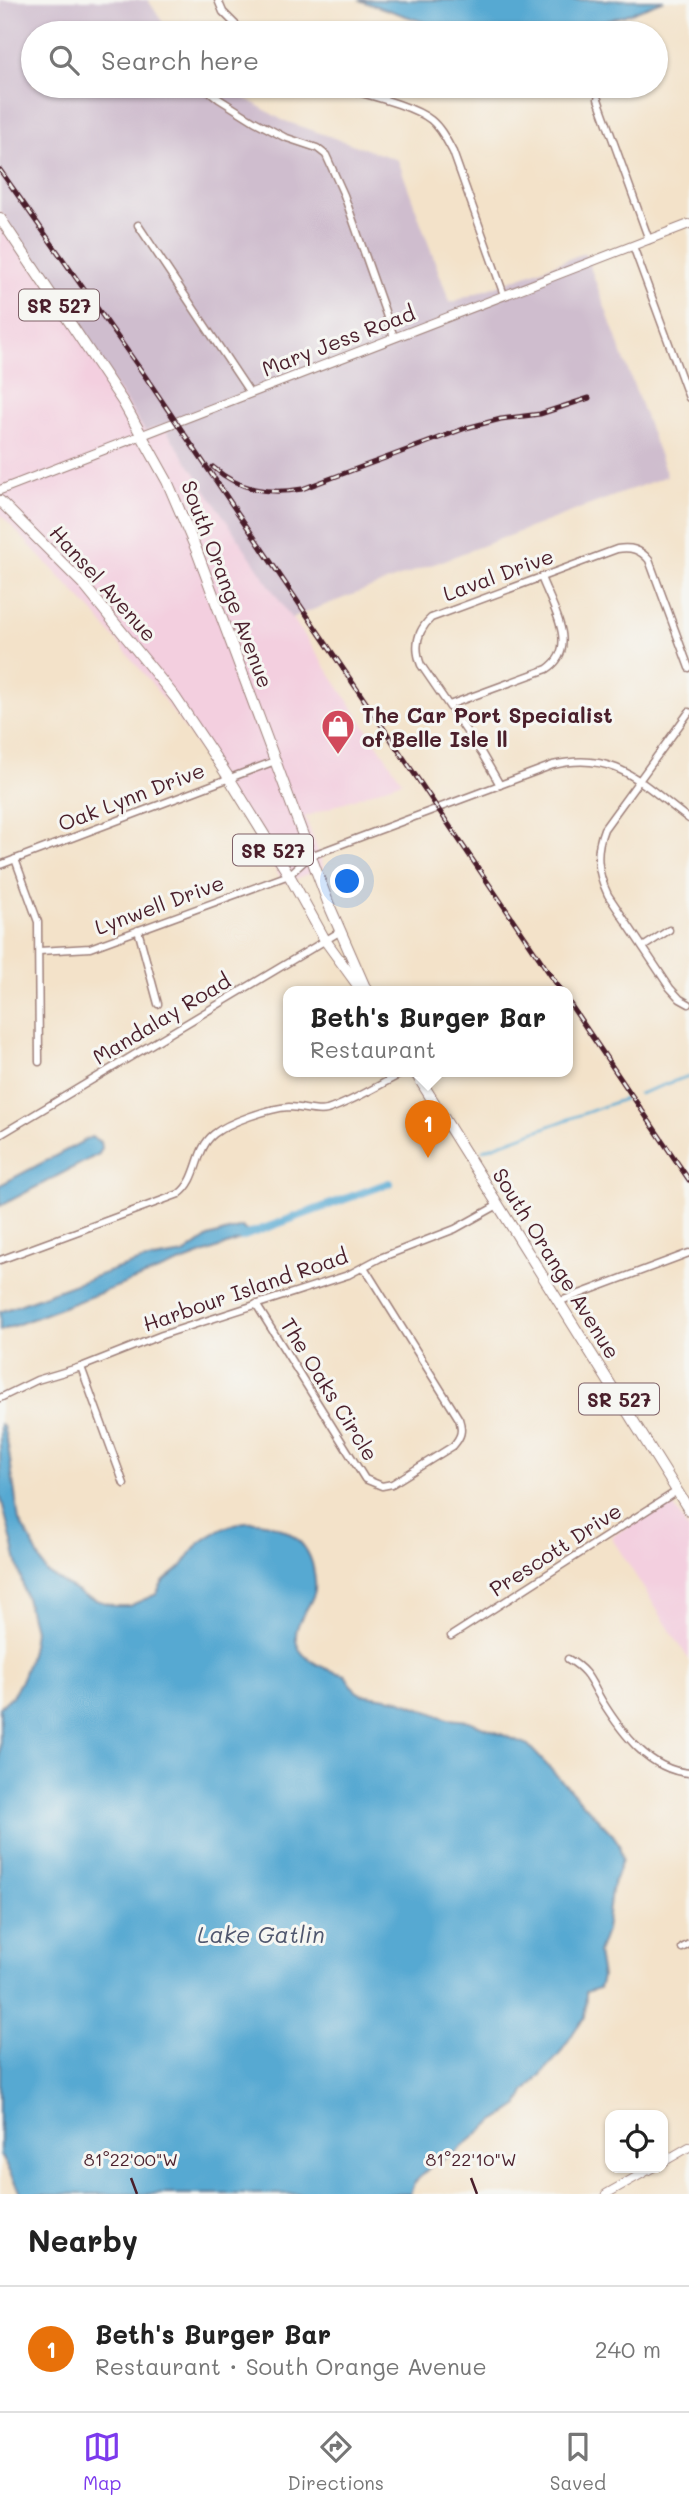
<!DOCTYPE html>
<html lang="en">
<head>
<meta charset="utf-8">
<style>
  :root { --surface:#fff; --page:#f2f2f2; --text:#222; --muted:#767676; --line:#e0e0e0; --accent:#7c3aed }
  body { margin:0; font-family:Mali,sans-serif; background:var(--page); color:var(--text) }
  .controls { position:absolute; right:21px; bottom:21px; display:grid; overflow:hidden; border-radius:14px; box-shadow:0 2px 5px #0004 }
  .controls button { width:63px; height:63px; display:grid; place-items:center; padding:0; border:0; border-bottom:2px solid var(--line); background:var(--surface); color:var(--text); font:35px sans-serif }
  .you { position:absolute; left:348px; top:882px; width:24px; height:24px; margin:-18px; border:5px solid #fff; border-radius:50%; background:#1a73e8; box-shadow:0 0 0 10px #1a73e833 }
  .badge { display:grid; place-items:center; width:46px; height:46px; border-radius:50%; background:var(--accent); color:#fff; font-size:23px; font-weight:700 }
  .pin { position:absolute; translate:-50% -58px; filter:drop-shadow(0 2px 4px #0008) }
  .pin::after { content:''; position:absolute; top:37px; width:24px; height:21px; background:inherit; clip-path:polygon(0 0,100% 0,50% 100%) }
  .popup { position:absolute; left:283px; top:986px; width:290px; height:91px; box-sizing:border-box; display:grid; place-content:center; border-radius:14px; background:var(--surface); filter:drop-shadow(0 2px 5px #0005); font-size:23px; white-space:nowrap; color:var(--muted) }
  .popup b { font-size:26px; color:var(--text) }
  .popup::after { content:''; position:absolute; left:50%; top:100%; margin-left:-14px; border:14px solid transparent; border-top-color:var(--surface) }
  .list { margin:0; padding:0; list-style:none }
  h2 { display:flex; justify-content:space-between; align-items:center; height:91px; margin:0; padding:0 28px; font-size:30px }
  h2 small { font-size:23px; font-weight:400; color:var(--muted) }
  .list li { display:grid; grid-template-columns:46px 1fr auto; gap:21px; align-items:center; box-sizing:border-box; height:126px; padding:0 28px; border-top:2px solid var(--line) }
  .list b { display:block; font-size:26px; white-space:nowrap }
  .list p { margin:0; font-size:23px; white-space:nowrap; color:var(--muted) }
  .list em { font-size:23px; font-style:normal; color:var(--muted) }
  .icon { flex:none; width:38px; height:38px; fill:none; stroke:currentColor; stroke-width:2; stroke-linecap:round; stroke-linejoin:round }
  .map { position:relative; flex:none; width:689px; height:2194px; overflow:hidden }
  .search { position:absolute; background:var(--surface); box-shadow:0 2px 5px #0004; left:21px; right:21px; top:21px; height:77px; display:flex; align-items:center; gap:18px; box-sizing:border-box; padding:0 24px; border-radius:38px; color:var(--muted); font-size:26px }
  .sheet { height:217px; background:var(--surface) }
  nav { display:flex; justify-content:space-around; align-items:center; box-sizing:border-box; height:98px; border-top:2px solid var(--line); background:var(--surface); font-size:19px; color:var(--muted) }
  nav a { display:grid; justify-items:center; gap:4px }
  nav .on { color:var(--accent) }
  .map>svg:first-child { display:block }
  .built { fill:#f3cfdf }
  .industrial { fill:#cfbdce }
  .water { fill:#56a9d2; stroke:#50647e; stroke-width:2 }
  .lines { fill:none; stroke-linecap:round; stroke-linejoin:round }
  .stream { stroke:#56a9d2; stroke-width:2.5 }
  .canal { stroke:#56a9d2; stroke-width:8 }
  .minor-casing { stroke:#9e807a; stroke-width:9 }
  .tertiary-casing { stroke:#9e807a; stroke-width:10 }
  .primary-casing { stroke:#9e807a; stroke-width:12 }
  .minor { stroke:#fff; stroke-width:6 }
  .tertiary { stroke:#fff; stroke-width:8 }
  .primary { stroke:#fff; stroke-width:10 }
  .rail-casing { stroke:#4a1f2b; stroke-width:5 }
  .rail { stroke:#f6f6f2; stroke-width:2.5; stroke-dasharray:8; stroke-linecap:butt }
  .ticks { fill:none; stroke:#4a1f2b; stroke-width:2.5 }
  .labels { text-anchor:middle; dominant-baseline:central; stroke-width:6; stroke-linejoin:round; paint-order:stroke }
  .shield { fill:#f6f6f2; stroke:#7e6067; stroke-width:2 }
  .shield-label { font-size:19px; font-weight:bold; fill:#4a1f2b }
  .street-label { font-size:21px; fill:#4a1f2b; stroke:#f6f6f2 }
  .poi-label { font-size:21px; font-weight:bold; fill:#4a1f2b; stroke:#f6f6f2; text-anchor:start }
  .water-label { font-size:23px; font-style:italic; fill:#4f566e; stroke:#f6f6f2 }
  .ticks-label { font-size:18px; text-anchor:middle; fill:#4a1f2b; stroke:#f6f6f2; stroke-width:6; stroke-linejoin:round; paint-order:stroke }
</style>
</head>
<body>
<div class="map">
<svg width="689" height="2194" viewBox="0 0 689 2194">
  <rect width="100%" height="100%" fill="#f6f6f2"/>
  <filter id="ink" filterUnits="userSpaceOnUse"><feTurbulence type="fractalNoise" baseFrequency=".0143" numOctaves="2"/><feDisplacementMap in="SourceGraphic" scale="14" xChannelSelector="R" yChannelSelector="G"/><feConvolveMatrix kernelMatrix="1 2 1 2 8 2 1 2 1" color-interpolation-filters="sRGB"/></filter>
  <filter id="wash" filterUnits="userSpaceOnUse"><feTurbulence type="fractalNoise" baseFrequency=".00686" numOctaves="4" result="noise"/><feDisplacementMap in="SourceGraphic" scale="28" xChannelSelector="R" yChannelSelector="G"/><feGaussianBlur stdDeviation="1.57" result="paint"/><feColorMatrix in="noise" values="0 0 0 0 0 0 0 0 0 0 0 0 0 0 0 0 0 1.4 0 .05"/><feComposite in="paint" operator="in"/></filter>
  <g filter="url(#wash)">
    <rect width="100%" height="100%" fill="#f3e2c9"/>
    <!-- built -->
    <g class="built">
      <polygon points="0,210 145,431 163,425 402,781 305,817 324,868 284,883 191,737 153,685 93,612 0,514"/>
      <polygon points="670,1500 689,1531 689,1660 611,1537"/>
    </g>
    <!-- industrial -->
    <polygon class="industrial" points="0,0 148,0 170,33 33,33 33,86 225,86 282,120 398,160 450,303 585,253 667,476 291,618 163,425 145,431 0,210"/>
    <!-- water -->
    <g class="water">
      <polygon points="359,0 664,0 623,16 557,33 465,33 447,30"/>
      <polygon points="91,1137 101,1142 102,1148 99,1154 0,1206 0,1185"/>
      <polygon points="242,1227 249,1234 237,1241 0,1331 0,1312 116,1269 141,1261 184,1254 208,1237"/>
      <path d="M0,1424L3,1426L8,1446L19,1521L30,1539L46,1572L84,1596L115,1606H129L157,1594C164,1575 170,1579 181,1567C188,1559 192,1549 201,1542C210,1535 227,1525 239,1523C268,1517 303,1533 312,1563C314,1571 316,1581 315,1590C311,1609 291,1623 297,1644C302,1661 330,1671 345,1675L356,1691L361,1694L399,1700L448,1719L469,1721L528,1745L613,1835L619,1844L622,1860L611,1890L606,1931L598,1953L602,1977L599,1988L586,1992L585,2018L577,2027L559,2055L525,2092L519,2105L486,2127L454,2154L433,2164L414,2183L410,2194H21L0,2155V1708C3,1703 8,1700 12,1696C25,1678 32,1652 34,1630L0,1494Z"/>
    </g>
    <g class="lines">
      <!-- stream -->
      <g class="stream">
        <polyline points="639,1094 689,1076"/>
        <polyline points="483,1150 624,1099"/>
      </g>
      <!-- canal -->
      <polyline class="canal" points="241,1237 389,1183"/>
    </g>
  </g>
  <g filter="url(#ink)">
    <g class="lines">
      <defs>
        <g id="minor">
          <polyline points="218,0 223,12 244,33"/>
          <polyline points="203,86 219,99 254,121 284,137 317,148 326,155 344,195 394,337"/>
          <path d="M337,86C362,94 411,104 431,120C441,128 447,141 453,152L504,295"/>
          <polyline points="598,99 649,240"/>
          <polyline points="138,225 250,393"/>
          <polyline points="633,246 689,398"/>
          <path d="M449,705L547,669C580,648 552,606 541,577"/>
          <path d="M689,712L604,829C595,852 597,872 608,895L670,988L680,999L689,1004"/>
          <path d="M500,785L482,754L421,665C414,647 417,631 431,618L617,549C631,547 640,549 649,560L689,668"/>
          <polyline points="15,859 38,922 39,1062"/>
          <polyline points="0,865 275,761"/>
          <polyline points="138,930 158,1004"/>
          <polyline points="643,947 669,930"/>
          <path d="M39,951L90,948L289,875L310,856L553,765C616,750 642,784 689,819"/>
          <polyline points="0,1135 341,931"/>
          <path d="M0,1260L179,1194C200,1178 194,1150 214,1134C229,1122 270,1108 289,1107C301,1107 316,1113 327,1110C354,1101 380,1084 405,1072"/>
          <polyline points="558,1302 689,1253"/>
          <path d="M256,1304L365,1479L382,1486L392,1484L453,1446C461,1437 463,1431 459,1419L364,1267"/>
          <polyline points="81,1367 124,1484"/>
          <polyline points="0,1398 37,1380 81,1367 162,1335 348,1275 380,1258 455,1229 498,1205"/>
          <polyline points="451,1636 677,1491"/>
          <path d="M568,1659C589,1671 590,1681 602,1701C622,1733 649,1770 689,1773"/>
          <polyline points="682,1948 689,1944"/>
        </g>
        <g id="tertiary">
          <polyline points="0,490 689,224"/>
          <polyline points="663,2162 689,2147"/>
          <polyline points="606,2194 652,2168"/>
        </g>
        <g id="primary">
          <polyline points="0,218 123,402 167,481 196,549 329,905 367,992"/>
          <polyline points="0,501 83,584 174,696"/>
          <polyline points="175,697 229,778 289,875 325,940 362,991"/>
          <polyline points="415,1072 689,1510"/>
        </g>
      </defs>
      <!-- minor casing -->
      <use href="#minor" class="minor-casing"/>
      <!-- tertiary casing -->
      <use href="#tertiary" class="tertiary-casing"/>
      <!-- primary casing -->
      <use href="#primary" class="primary-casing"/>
      <!-- minor -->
      <use href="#minor" class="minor"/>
      <!-- tertiary -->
      <use href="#tertiary" class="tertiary"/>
      <!-- primary -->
      <use href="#primary" class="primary"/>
      <defs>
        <g id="rail">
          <polyline points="0,170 145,376 562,992"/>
          <path d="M213,467C239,490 268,495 302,489L466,428L501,419L540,414L589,398"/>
          <polyline points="568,1001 689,1180"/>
        </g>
      </defs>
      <!-- rail casing -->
      <use href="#rail" class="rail-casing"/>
      <!-- rail -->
      <use href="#rail" class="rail"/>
    </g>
  </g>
  <!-- ticks -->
  <path class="ticks" d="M131,2178L137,2194M471,2178L477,2194"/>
  <!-- icons -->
  <defs>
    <symbol id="shop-pin" viewBox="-11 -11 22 30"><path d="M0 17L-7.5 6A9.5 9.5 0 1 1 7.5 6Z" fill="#d1495b" stroke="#f6f6f2"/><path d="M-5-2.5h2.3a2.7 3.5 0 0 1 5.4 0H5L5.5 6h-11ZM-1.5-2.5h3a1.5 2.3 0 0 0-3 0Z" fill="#fff"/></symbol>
  </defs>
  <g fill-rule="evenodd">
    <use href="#shop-pin" x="319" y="707" width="38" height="52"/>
  </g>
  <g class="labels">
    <!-- shield labels -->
    <g class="shield">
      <rect x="19" y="289.5" width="80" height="31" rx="5"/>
      <rect x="233" y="834.5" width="80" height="31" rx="5"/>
      <rect x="579" y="1383.5" width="80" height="31" rx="5"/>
    </g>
    <g class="shield-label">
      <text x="59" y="305">SR 527</text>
      <text x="273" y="850">SR 527</text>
      <text x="619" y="1399">SR 527</text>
    </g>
    <!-- street labels -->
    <g class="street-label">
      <text transform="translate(338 340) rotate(-21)">Mary Jess Road</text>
      <text transform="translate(498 574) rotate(-20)">Laval Drive</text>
      <text transform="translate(104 583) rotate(48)">Hansel Avenue</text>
      <text transform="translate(228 584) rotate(69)">South Orange Avenue</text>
      <text transform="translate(131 796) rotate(-21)">Oak Lynn Drive</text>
      <text transform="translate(159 904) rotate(-20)">Lynwell Drive</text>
      <text transform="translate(161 1018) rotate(-31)">Mandalay Road</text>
      <text transform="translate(557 1263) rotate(58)">South Orange Avenue</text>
      <text transform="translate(245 1289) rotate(-19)">Harbour Island Road</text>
      <text transform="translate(330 1389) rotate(58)">The Oaks Circle</text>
      <text transform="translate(555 1549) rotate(-33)">Prescott Drive</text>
    </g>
    <!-- poi labels -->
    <g class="poi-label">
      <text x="362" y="714">The Car Port Specialist<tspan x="362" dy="24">of Belle Isle ll</tspan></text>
    </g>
    <!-- water labels -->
    <g class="water-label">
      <text x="261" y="1934">Lake Gatlin</text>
    </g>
  </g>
  <g class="ticks-label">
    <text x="131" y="2166">81°22'00"W</text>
    <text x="471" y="2166">81°22'10"W</text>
  </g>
</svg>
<div class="controls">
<button><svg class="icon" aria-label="locate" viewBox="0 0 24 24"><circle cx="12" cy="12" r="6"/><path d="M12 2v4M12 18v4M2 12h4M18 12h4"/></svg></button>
</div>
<div class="you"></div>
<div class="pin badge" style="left:428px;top:1158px;background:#e8710a">1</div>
<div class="popup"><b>Beth's Burger Bar</b>Restaurant</div>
<div class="search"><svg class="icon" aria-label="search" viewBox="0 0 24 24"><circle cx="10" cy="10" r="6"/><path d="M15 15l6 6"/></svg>Search here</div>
</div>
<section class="sheet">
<h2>Nearby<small></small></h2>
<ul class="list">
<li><span class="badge" style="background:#e8710a">1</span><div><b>Beth's Burger Bar</b><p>Restaurant · South Orange Avenue</p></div><em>240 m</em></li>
</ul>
</section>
<nav>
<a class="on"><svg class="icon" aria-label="map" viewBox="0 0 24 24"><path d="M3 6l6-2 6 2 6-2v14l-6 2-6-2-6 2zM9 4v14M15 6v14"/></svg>Map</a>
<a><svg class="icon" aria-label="directions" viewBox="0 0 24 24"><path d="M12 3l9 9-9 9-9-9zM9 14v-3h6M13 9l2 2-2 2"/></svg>Directions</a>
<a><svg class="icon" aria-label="saved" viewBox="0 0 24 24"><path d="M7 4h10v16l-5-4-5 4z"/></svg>Saved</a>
</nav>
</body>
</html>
